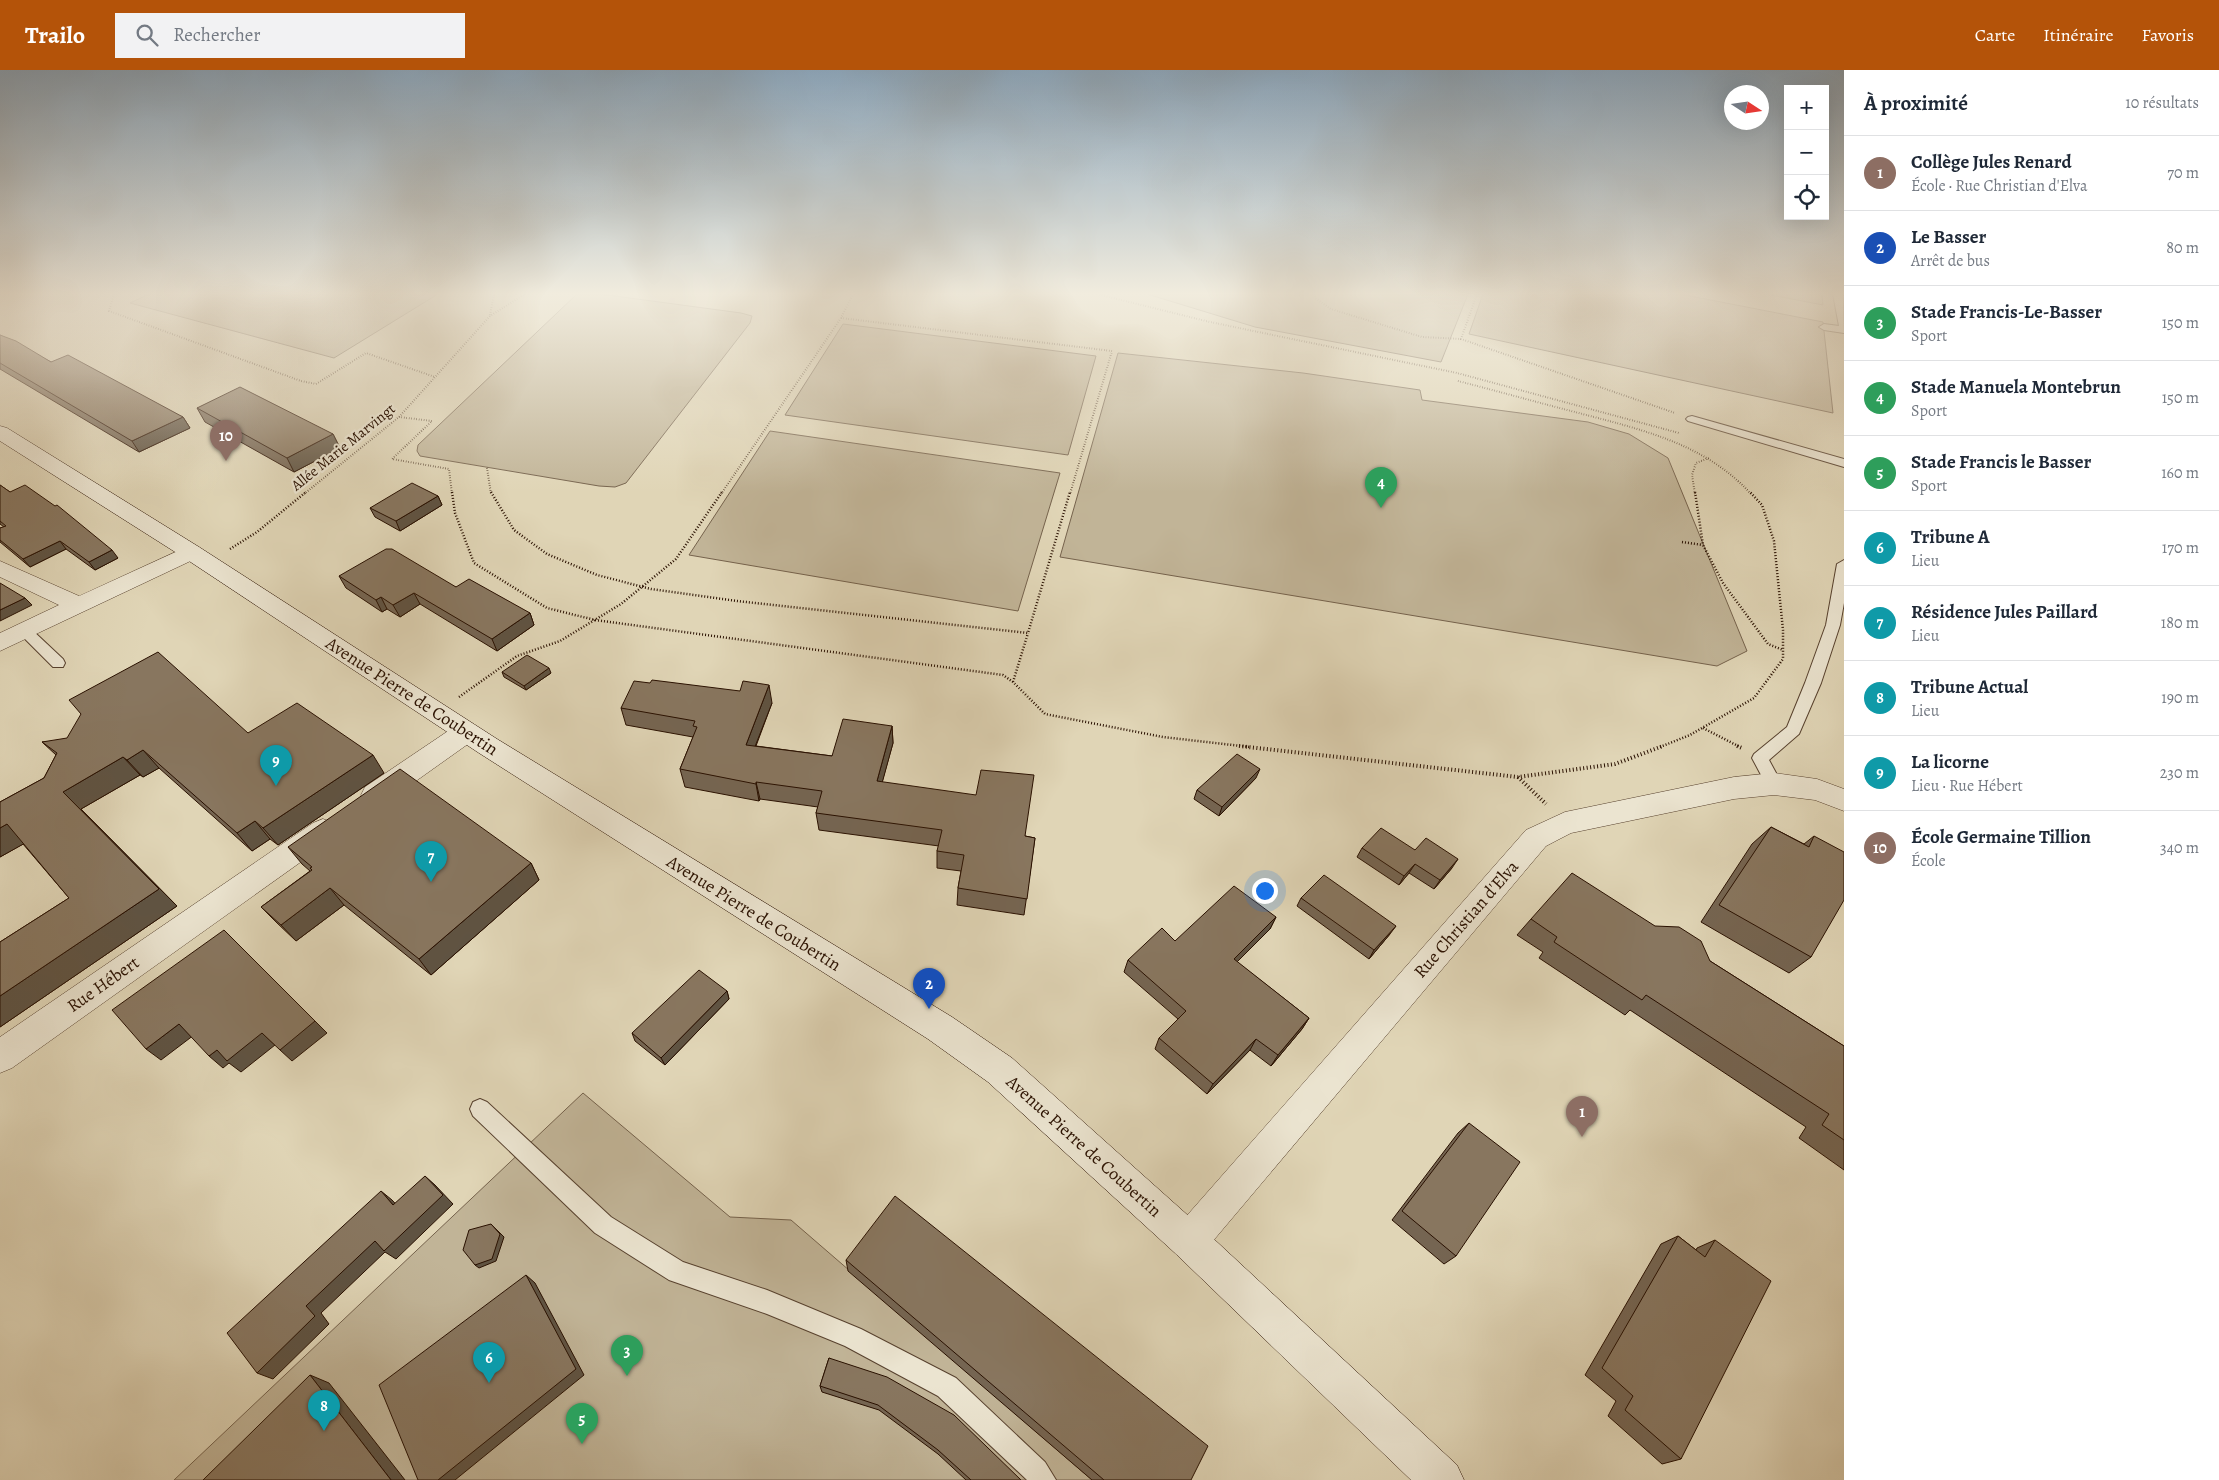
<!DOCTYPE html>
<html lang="fr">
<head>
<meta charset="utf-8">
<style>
  :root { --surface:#fff; --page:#f2f2f3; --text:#1f2937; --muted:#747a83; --line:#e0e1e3; --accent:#b45309 }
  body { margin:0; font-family:Alegreya,serif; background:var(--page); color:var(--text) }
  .controls { position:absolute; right:15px; top:15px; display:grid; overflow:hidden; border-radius:0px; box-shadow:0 5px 20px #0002 }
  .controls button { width:45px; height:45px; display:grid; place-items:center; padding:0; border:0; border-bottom:1px solid var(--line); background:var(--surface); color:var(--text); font:25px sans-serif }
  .compass { position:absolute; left:1724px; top:15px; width:45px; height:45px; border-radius:50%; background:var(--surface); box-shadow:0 5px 20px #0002; rotate:102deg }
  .you { position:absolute; left:1264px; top:820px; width:18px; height:18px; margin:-12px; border:4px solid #fff; border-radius:50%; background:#1a73e8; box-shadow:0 0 0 8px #1a73e833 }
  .badge { display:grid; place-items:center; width:32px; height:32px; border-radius:50%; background:var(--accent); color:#fff; font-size:16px; font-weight:700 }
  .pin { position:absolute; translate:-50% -41px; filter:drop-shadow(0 1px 2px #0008) }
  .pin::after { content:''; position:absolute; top:26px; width:18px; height:15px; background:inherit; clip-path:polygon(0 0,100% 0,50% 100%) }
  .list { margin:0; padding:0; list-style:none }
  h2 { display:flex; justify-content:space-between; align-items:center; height:65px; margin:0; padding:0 20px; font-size:21px }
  h2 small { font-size:16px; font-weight:400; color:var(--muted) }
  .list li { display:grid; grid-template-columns:32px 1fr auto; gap:15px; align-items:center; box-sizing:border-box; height:75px; padding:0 20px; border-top:1px solid var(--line) }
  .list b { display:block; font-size:19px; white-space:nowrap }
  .list p { margin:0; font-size:16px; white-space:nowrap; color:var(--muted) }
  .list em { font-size:16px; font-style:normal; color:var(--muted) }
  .icon { flex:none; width:28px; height:28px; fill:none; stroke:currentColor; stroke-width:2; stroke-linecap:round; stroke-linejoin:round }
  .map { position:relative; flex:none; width:1844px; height:1410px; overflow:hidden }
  header { display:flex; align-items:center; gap:30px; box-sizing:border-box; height:70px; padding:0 25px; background:var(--accent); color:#fff }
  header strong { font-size:24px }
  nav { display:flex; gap:28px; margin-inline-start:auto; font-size:18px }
  .search { width:350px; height:45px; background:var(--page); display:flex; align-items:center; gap:12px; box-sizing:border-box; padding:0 18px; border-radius:0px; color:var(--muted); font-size:19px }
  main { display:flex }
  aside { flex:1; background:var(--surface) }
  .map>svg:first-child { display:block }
  .green { fill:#c1b497; stroke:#75624c }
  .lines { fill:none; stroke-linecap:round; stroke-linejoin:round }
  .lane-casing { stroke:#57412e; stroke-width:2 }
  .street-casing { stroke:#57412e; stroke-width:1 }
  .secondary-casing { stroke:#291000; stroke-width:1 }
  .path-far2 { stroke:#291000; stroke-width:2; stroke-dasharray:0.5 2; stroke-linecap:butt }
  .path-far1 { stroke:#291000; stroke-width:2.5; stroke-dasharray:1 2; stroke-linecap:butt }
  .path { stroke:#291000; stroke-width:4; stroke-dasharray:1 2.5; stroke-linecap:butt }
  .lane { fill:#ebe4d0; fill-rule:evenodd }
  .street { fill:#ebe4d0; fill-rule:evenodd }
  .secondary { fill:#ebe4d0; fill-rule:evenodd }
  .wall { fill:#756552; stroke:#291000 }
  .shaded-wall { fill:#5f5342; stroke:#291000 }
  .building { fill:#88765f; stroke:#291000 }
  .labels { text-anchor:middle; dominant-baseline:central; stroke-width:4.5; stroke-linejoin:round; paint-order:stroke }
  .far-street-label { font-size:15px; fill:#291000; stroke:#ebe4d0 }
  .street-label { font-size:18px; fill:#291000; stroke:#ebe4d0 }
</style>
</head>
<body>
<header>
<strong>Trailo</strong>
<div class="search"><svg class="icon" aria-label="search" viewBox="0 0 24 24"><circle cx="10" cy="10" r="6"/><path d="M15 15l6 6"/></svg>Rechercher</div>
<nav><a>Carte</a><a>Itinéraire</a><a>Favoris</a></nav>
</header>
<main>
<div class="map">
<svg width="1844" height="1410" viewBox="0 0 1844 1410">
  <rect width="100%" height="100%" fill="#e0d5b6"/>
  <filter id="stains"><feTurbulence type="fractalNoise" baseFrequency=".004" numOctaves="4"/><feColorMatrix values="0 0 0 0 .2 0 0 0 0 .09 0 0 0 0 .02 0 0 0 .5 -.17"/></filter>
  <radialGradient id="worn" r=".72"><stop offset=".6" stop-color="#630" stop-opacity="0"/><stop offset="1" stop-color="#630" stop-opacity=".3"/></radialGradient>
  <!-- green -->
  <g class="green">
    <polygon points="149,224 438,224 334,288 130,233"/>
    <polygon points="577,224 600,224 741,243 752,246 750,253 626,413 615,417 599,416 420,386 417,381 418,375"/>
    <polygon points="1147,224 1468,224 1441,292 1255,257"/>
    <polygon points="1483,224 1680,224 1823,252 1833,343 1469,264"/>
    <polygon points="1766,224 1822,224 1823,235"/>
    <polygon points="843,254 1096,286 1068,385 785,345"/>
    <polygon points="1118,283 1303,303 1420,320 1422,330 1588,352 1629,364 1668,388 1747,581 1717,596 1060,487"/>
    <polygon points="770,361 1060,403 1018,541 689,485"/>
    <polygon points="583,1023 730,1147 791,1150 1092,1410 174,1410"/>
  </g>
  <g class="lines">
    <defs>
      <g id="lane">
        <polygon points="1833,224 1843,224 1844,263 1824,260 1819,257 1824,254 1839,256"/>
        <polygon points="1692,346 1844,389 1844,397 1688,351 1686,349 1688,347"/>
        <polygon points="1844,490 1844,533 1840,555 1821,613 1799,664 1769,690 1782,714 1780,718 1774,720 1768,718 1752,688 1754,684 1787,657 1805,613 1826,555 1837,494"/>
        <polygon points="25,556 30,558 63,589 65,593 63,597 53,597 20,564 18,561 20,558"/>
        <polygon points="480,1029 487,1032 611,1147 683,1192 767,1220 861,1259 956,1308 1045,1392 1056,1410 1027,1410 938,1326 845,1276 767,1244 669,1210 595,1163 473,1046 470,1039 473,1032"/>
      </g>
      <g id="street">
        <polygon points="191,475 199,477 202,482 199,487 0,581 0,563 59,535 0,507 0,491 79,526"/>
        <polygon points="466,652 475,655 479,662 475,669 385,733 375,736 365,733 361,725 365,717 457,655"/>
        <polygon points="1774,703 1817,709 1844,719 1844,741 1815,730 1774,725 1734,729 1571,763 1546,776 1202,1184 1189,1190 1176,1184 1170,1171 1176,1158 1526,760 1565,742 1734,707"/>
        <polygon points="323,749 333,753 337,761 333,769 12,998 0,1003 0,967 313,753"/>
      </g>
      <polygon id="secondary" points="0,356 7,358 199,477 497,669 952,947 1012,988 1202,1158 1457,1395 1464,1410 1411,1410 1176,1184 988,1012 928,969 479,683 183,487 0,371"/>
    </defs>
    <!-- lane casing -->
    <use href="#lane" class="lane-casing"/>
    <!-- street casing -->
    <use href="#street" class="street-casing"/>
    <!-- secondary casing -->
    <use href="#secondary" class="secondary-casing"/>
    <!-- path-far2 -->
    <g class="path-far2">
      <polyline points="114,224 109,241 301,311 316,314 366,283 435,307"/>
      <polyline points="1097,224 1210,252 1457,303 1679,363"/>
      <polyline points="1316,224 1315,228 1331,239 1422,267 1461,269"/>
      <polyline points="1477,224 1461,269 1675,343"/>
      <polyline points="490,245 494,224"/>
      <polyline points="841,248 1112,281 1070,424"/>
      <path d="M1458,311C1497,321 1536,332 1575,342C1639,359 1705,373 1751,424"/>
      <polyline points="399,347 432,351 392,389 449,399 452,424"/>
      <polyline points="487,398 491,424"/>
      <polyline points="304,424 399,347 490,246 525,224"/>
      <polyline points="721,424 841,248 853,224"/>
      <polyline points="1695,424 1692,405 1696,393 1709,388"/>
    </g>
    <!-- path-far1 -->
    <g class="path-far1">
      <polyline points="452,422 455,443 474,493 547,538 595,550 1003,605 1013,612 1045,644 1163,667 1250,677"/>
      <polyline points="491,422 514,460 547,484 597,505 651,519 737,531 1028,563 1070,422"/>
      <polyline points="1695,422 1703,475 1723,513 1768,574 1783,580"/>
      <polyline points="1682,472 1703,475"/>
      <polyline points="230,479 257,462 306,422"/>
      <polyline points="1013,612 1028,563"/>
      <polyline points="459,627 517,586 560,571 621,534 676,489 722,422"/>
      <polyline points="1703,658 1740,677"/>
      <polyline points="1660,677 1690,665 1754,628 1783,589 1783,560 1774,471 1762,435 1750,422"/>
    </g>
    <!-- path -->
    <g class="path">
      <polyline points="1239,676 1518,707 1615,694 1663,676"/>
      <polyline points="1737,676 1742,678"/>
      <polyline points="1518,707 1546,734"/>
    </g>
    <!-- lane -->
    <use href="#lane" class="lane"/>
    <!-- street -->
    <use href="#street" class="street"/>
    <!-- secondary -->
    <use href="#secondary" class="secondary"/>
  </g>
  <!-- wall -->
  <g class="wall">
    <polygon points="0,265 51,292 183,347 190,358 139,382 0,299"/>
    <polygon points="197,338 333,364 340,378 294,402 205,352"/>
    <polygon points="0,415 10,422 118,488 95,500 66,479 30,497 0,472 0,458 4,457 0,454"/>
    <polygon points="438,426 442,435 400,461 375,447 370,438"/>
    <polygon points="339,506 456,517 530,543 534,555 497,581 420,534 400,547 387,539 382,542 346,518"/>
    <polygon points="502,602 551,603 526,620 504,607"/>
    <polygon points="772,633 756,676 832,686 892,656 893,673 882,712 1025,766 1035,768 1024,845 957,835 958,818 961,801 937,798 937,781 939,776 819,760 816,743 818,737 760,729 759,731 685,717 680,699 693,667 626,655 621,638"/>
    <polygon points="248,663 384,703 278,775 270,769 252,781 159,698 143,707 140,705 81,739 177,836 0,957 0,872 69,828 23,774 0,787 0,732 44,708 56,685 42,672"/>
    <polygon points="1256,708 1219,746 1194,729 1197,720"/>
    <polygon points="1771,757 1804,774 1814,766 1811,887 1789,903 1701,852 1752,774"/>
    <polygon points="288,777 531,793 539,810 431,905 344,835 296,871 277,853 261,837 310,801 302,794"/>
    <polygon points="1362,778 1415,780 1452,798 1434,819 1409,803 1399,815 1357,787"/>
    <polygon points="1301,828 1390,864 1369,889 1297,836"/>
    <polygon points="1276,847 1270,859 1237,892 1309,948 1302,959 1271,996 1250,980 1207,1024 1155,979 1159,968 1178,949 1124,902 1128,890 1175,871"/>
    <polygon points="1531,849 1710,891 1844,976 1844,1100 1799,1068 1806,1057 1630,940 1625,945 1539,888 1543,882 1517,865"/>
    <polygon points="727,921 729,929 665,995 635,971 632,963"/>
    <polygon points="1469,1053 1456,1186 1444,1194 1392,1150 1458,1063"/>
    <polygon points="1678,1166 1696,1180 1697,1178 1715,1170 1681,1389 1662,1394 1608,1346 1616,1331 1585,1305 1661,1174"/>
    <polygon points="846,1190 1191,1410 1092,1410 848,1201"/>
    <polygon points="829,1288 1021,1410 966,1410 938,1384 879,1340 822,1322 820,1316"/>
  </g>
  <!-- shaded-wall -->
  <g class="shaded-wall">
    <polygon points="183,347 190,358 139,382 132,371"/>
    <polygon points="333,364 340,378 294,402 287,388"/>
    <polygon points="438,426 442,435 400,461 396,451"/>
    <polygon points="60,471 66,479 30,497 23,489"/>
    <polygon points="112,480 118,488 95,500 89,492"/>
    <polygon points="414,523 420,534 400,547 393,535"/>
    <polygon points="381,527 387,539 382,542 376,530"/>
    <polygon points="25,528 32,535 0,551 0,540"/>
    <polygon points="530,543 534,555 497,581 492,569"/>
    <polygon points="549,598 551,603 526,620 524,616"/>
    <polygon points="769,615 772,633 749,692 746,675"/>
    <polygon points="892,656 893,673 878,728 877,711"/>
    <polygon points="143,680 159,698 143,707 127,690"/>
    <polygon points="373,685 384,703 278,775 263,758"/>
    <polygon points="123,687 140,705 81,739 177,836 0,957 0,926 159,819 63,722"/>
    <polygon points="1260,699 1256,708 1219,746 1222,737"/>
    <polygon points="756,712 760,729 759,731 756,714"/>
    <polygon points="255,751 270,769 252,781 237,763"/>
    <polygon points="7,754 27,772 0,787 0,758"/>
    <polygon points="1458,789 1452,798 1434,819 1440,810"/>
    <polygon points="531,793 539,810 431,905 419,889"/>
    <polygon points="1415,794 1409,803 1399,815 1404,806"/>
    <polygon points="330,818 344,835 296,871 281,855"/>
    <polygon points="1276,847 1270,859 1228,901 1234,889"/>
    <polygon points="1396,856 1390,864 1369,889 1374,880"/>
    <polygon points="224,860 327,963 292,991 280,980"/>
    <polygon points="727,921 729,929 665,995 661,988"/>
    <polygon points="1309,948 1302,959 1271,996 1278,985"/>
    <polygon points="179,954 194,965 161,990 146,979"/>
    <polygon points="262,963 275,975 241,1002 229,993 223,998 209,986 217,980"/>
    <polygon points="1256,969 1250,980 1207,1024 1213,1014"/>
    <polygon points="425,1106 435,1115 453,1134 396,1189 385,1182 321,1243 329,1254 273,1309 257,1303 306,1236"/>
    <polygon points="381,1121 392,1130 405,1144 393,1135"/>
    <polygon points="491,1154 504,1167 496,1191 479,1198 475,1195"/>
    <polygon points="526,1205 535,1213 584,1305 455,1410 438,1410"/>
    <polygon points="310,1305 329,1313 405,1410 391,1410"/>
  </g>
  <!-- building -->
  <g class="building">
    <polygon points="0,265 16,271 51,292 68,285 183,347 132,371 0,293"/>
    <polygon points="240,317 333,364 287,388 197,338"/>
    <polygon points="412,413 438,426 396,451 370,438"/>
    <polygon points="0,415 10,422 25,415 55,436 57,435 112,480 89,492 60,471 23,489 0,470 0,458 6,456 0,451"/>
    <polygon points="386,479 392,479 456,517 469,509 530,543 492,569 414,523 393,535 381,527 376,530 339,506"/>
    <polygon points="0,513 25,528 0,540"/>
    <polygon points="158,582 248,663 297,633 373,685 263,758 255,751 237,763 143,680 127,690 123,687 63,722 159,819 0,926 0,872 69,828 7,754 0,758 0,732 44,708 57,683 42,672 67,668 81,644 69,630"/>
    <polygon points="527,585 549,598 524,616 502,602"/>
    <polygon points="652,610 740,621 743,611 769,615 746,675 832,686 843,649 892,656 877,711 976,725 981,700 1034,705 1025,766 1035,768 1027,829 958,818 964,785 937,781 942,760 816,743 822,721 756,712 756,714 680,699 697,657 693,656 695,651 621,638 634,611 650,613"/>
    <polygon points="1237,684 1260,699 1222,737 1197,720"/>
    <polygon points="400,699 531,793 419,889 330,818 281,855 261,837 312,800 310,798 312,797 288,777"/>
    <polygon points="1771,757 1809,777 1814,766 1844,782 1844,830 1811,887 1719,835"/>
    <polygon points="1381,758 1415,780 1426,768 1458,789 1440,810 1415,794 1404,806 1362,778"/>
    <polygon points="1572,803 1655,856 1679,857 1701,871 1710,891 1844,976 1844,1070 1822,1055 1829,1044 1646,925 1642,930 1554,872 1557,867 1531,849"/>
    <polygon points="1324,805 1396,856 1374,880 1301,828"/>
    <polygon points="1234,816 1276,847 1234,889 1309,948 1278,985 1256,969 1213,1014 1159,968 1186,941 1128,890 1162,858 1175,871"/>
    <polygon points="224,860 315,951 280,980 262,963 227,991 217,980 209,986 179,954 146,979 112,940"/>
    <polygon points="699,900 727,921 661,988 632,963"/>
    <polygon points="1469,1053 1520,1092 1456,1186 1402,1141"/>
    <polygon points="425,1106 443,1125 384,1181 375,1171 306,1236 315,1246 257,1303 227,1263 381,1121 393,1135"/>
    <polygon points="895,1126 1208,1376 1191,1410 1104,1410 846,1190"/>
    <polygon points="491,1154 500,1164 492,1189 475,1195 463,1180 469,1160"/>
    <polygon points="1678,1166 1705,1187 1715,1170 1771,1211 1681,1389 1625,1340 1633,1326 1602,1298"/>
    <polygon points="526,1205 576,1299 438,1410 418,1410 379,1315"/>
    <polygon points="829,1288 887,1307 954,1345 1021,1410 971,1410 938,1380 878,1335 820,1316"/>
    <polygon points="310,1305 391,1410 203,1410"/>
  </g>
  <!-- sky -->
  <linearGradient id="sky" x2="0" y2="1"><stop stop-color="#8ca6bb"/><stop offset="0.53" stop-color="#f1ecde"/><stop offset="1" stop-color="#f1ecde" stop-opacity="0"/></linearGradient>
  <rect width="1844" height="422" fill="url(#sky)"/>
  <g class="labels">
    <!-- far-street labels -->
    <g class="far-street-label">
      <text transform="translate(343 377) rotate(-39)">Allée Marie Marvingt</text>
    </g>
    <!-- street labels -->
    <g class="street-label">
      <text transform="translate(412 626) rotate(33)">Avenue Pierre de Coubertin</text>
      <text transform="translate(754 843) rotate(32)">Avenue Pierre de Coubertin</text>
      <text transform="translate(1466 849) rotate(-49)">Rue Christian d'Elva</text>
      <text transform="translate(103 914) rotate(-35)">Rue Hébert</text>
      <text transform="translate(1084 1076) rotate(42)">Avenue Pierre de Coubertin</text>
    </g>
  </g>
  <rect width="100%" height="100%" filter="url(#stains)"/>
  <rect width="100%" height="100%" fill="url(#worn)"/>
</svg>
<div class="controls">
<button>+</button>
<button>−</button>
<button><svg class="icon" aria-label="locate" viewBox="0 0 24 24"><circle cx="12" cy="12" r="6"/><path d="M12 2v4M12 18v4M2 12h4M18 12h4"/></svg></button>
</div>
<svg class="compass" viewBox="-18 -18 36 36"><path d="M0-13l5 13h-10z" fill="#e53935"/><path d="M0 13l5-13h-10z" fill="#747a83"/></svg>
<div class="you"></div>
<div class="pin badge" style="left:1582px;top:1067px;background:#8d6e63">1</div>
<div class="pin badge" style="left:929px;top:939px;background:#1a4fb4">2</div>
<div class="pin badge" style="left:627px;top:1306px;background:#2e9e5b">3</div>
<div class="pin badge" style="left:1381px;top:438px;background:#2e9e5b">4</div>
<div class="pin badge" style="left:582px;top:1374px;background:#2e9e5b">5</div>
<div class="pin badge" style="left:489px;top:1313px;background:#0f9aa8">6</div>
<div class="pin badge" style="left:431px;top:812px;background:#0f9aa8">7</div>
<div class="pin badge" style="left:324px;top:1361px;background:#0f9aa8">8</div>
<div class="pin badge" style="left:276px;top:716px;background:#0f9aa8">9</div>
<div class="pin badge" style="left:226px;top:391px;background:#8d6e63">10</div>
</div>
<aside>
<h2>À proximité<small>10 résultats</small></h2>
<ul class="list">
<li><span class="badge" style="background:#8d6e63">1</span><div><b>Collège Jules Renard</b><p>École · Rue Christian d'Elva</p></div><em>70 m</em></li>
<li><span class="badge" style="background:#1a4fb4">2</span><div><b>Le Basser</b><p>Arrêt de bus</p></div><em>80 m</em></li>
<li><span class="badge" style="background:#2e9e5b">3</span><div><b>Stade Francis-Le-Basser</b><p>Sport</p></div><em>150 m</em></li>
<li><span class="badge" style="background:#2e9e5b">4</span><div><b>Stade Manuela Montebrun</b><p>Sport</p></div><em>150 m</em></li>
<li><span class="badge" style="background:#2e9e5b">5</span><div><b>Stade Francis le Basser</b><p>Sport</p></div><em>160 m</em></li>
<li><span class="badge" style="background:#0f9aa8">6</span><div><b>Tribune A</b><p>Lieu</p></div><em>170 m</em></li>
<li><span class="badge" style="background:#0f9aa8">7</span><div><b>Résidence Jules Paillard</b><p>Lieu</p></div><em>180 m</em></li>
<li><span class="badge" style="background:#0f9aa8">8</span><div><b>Tribune Actual</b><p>Lieu</p></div><em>190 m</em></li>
<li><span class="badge" style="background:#0f9aa8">9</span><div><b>La licorne</b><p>Lieu · Rue Hébert</p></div><em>230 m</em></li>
<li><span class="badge" style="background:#8d6e63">10</span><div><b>École Germaine Tillion</b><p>École</p></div><em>340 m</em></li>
</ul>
</aside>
</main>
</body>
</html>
